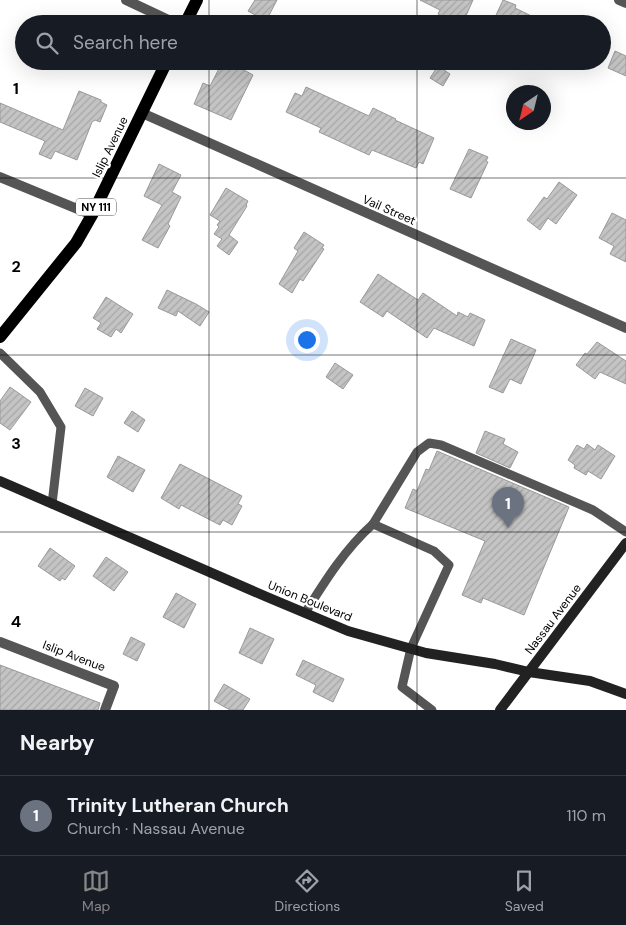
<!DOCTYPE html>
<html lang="en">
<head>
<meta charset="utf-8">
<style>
  :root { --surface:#171b24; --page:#242831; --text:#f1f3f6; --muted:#9ea1a6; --line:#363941; --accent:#858687 }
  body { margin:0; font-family:"DM Sans",sans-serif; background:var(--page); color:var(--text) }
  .compass { position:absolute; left:506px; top:85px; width:45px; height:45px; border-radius:50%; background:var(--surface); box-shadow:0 5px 20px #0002; rotate:215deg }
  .you { position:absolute; left:306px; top:339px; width:18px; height:18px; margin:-12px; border:4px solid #fff; border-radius:50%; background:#1a73e8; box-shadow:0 0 0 8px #1a73e833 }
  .badge { display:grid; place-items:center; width:32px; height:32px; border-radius:50%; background:var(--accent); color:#fff; font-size:16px; font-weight:700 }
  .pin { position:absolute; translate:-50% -41px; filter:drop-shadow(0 1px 2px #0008) }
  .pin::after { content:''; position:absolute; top:26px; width:18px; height:15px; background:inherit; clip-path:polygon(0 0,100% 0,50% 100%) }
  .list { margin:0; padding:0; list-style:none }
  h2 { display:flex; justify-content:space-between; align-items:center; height:65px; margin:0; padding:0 20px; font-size:21px }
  h2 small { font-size:16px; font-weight:400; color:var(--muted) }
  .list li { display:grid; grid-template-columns:32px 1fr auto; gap:15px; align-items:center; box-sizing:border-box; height:80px; padding:0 20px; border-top:1px solid var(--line) }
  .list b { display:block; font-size:19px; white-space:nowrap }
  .list p { margin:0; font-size:16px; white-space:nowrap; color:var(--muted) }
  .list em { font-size:16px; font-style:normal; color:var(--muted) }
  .icon { flex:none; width:28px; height:28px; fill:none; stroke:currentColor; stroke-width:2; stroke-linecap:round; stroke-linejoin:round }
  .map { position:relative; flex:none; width:626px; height:710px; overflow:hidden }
  .search { position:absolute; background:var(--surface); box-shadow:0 5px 20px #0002; left:15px; right:15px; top:15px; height:55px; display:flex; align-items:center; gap:12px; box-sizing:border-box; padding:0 18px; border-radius:28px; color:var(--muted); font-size:19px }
  .sheet { height:145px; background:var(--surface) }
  nav { display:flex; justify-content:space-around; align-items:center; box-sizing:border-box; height:70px; border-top:1px solid var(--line); background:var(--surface); font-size:14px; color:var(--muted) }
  nav a { display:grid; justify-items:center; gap:2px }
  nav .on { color:var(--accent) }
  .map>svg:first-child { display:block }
  .building { fill:url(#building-hatch); stroke:#999 }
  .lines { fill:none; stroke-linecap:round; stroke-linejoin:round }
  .lane { stroke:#555; stroke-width:9 }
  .street { stroke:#555; stroke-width:10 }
  .secondary { stroke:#222; stroke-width:10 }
  .primary { stroke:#000; stroke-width:12 }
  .grid { fill:none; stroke:#000; stroke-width:1; stroke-opacity:0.55 }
  .labels { text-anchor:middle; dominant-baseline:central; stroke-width:4.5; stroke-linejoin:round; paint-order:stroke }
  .shield { fill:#fff; stroke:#4c4c4c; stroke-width:1 }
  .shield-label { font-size:11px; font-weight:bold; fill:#000 }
  .street-label { font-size:12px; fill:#000; stroke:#fff }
  .grid-label { font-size:16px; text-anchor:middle; font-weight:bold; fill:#000; stroke:#fff; stroke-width:4.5; stroke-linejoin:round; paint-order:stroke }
</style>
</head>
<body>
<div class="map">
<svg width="626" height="710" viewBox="0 0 626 710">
  <defs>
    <pattern id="building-hatch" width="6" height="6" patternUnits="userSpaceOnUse" patternTransform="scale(1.25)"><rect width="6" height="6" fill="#c4c4c4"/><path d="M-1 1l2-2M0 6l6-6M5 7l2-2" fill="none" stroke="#a7a7a7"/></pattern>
  </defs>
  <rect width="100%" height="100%" fill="#fff"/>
  <!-- building -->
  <g class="building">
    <polygon points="255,0 277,0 266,21 248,11"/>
    <polygon points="420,0 473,0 465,18 463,17 459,24 438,14 440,10"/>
    <polygon points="503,0 516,5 515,8 548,24 492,24"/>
    <polygon points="615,51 626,56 626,76 608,68"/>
    <polygon points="223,61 246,61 242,69 253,75 231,120 194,104 203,83 210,86"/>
    <polygon points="438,66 450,74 443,86 430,78"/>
    <polygon points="306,87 369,116 373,108 396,119 395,120 434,138 423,164 419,162 416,168 372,150 369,155 319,132 321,128 286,112 295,93 302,96"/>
    <polygon points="79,91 101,100 101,102 107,105 100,122 95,120 92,122 77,160 55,151 51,159 39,154 45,141 0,122 0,103 63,130"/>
    <polygon points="469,149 488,157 486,161 488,162 471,198 450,189"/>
    <polygon points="159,164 181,175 172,192 181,197 168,224 170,226 158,248 142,240 162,205 144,196"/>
    <polygon points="559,182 577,195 556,224 548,218 540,230 527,220 544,197 547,199"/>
    <polygon points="226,188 248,201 246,205 247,206 229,235 238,242 229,255 217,246 222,239 214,234 219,227 217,225 220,221 210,215"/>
    <polygon points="612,213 626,220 626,262 610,254 614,246 599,238"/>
    <polygon points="304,232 324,245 322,248 324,249 303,281 300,279 292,293 279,284 298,251 294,248"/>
    <polygon points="378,274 418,300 423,293 457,316 458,312 468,317 470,313 485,320 474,346 434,328 427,338 387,311 383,317 360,302"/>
    <polygon points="167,290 196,304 209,312 200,326 178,311 176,316 158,308"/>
    <polygon points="106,297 133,314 121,333 116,329 111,337 97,329 101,323 93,318"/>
    <polygon points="511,339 536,350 521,384 510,379 503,393 489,387"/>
    <polygon points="597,342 626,361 626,384 600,372 595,379 576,365 585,353 587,354"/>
    <polygon points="335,363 353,375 343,389 326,377"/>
    <polygon points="10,387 31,402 10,430 0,423 0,401"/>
    <polygon points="85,388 103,398 93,416 75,406"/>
    <polygon points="132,411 145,420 138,432 124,423"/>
    <polygon points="485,431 505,439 503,444 518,452 510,468 476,453"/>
    <polygon points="587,444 595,450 598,445 615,456 601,479 588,471 586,475 574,468 575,465 568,460 577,445 584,449"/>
    <polygon points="437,451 569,507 524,615 483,598 481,603 462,595 485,541 405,508 413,489 417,491 426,469 429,470"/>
    <polygon points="118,456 145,470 133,492 107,477"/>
    <polygon points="180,464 242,496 238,504 242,506 232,525 223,520 220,525 181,505 179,509 161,498"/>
    <polygon points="50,548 75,566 65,580 62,578 60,581 38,566"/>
    <polygon points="106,557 128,572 114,591 93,576"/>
    <polygon points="176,593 196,604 184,628 163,617"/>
    <polygon points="250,628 274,639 262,664 239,653"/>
    <polygon points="131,637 145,644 137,661 123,654"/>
    <polygon points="303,660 344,679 333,702 313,692 316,685 296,675"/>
    <polygon points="0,665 100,703 98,710 0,710"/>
    <polygon points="224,684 250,699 243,710 230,710 214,701"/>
  </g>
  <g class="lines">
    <!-- lane -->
    <g class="lane">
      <polyline points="0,353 40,392 61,427 52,504"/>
      <polyline points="373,524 417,452 429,443 441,445 593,510 626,532"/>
      <path d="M305,613C325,581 345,549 373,524L434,551L449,565L411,648L402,687L432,710"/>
    </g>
    <!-- street -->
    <g class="street">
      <polyline points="126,0 177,24"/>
      <polyline points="619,0 626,3"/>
      <polyline points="142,113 626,328"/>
      <polyline points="0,177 92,215"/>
      <polyline points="0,642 114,686 105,710"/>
    </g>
    <!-- secondary -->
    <g class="secondary">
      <polyline points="0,481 267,597 348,631 426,653 495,664 529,672 590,681 626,694"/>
      <polyline points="500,710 626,543"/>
    </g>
    <!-- primary -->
    <g class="primary">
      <polyline points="185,24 197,0"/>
      <polyline points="0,337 76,243 92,215 167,61"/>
    </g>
  </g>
  <!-- grid -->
  <path class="grid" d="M209,0V24M417,0V24M209,61V710M417,61V710M0,178H626M0,355H626M0,532H626"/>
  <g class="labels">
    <!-- shield labels -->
    <rect class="shield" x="76" y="198.5" width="40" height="17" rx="4"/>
    <g class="shield-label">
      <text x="96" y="207">NY 111</text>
    </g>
    <!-- street labels -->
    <g class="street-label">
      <text transform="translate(110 147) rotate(-64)">Islip Avenue</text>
      <text transform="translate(389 210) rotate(24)">Vail Street</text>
      <text transform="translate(310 601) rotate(22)">Union Boulevard</text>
      <text transform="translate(553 619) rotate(-53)">Nassau Avenue</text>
      <text transform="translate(74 656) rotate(21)">Islip Avenue</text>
    </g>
  </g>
  <g class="grid-label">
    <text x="16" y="94">1</text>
    <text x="16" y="272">2</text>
    <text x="16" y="449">3</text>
    <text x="16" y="627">4</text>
  </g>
</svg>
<svg class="compass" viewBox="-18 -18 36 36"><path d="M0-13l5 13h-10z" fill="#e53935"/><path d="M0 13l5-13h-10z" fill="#9ea1a6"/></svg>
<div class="you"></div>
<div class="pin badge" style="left:508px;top:528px;background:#6b7280">1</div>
<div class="search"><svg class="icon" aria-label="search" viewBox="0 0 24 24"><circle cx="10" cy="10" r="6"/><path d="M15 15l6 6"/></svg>Search here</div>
</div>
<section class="sheet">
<h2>Nearby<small></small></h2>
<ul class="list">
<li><span class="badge" style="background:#6b7280">1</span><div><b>Trinity Lutheran Church</b><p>Church · Nassau Avenue</p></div><em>110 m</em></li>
</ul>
</section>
<nav>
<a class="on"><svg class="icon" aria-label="map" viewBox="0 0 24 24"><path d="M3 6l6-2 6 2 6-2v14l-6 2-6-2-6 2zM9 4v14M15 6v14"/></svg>Map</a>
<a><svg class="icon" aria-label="directions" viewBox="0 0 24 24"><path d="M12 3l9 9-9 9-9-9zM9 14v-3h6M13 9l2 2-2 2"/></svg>Directions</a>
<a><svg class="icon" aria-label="saved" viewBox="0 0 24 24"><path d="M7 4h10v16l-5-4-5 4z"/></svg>Saved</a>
</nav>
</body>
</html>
